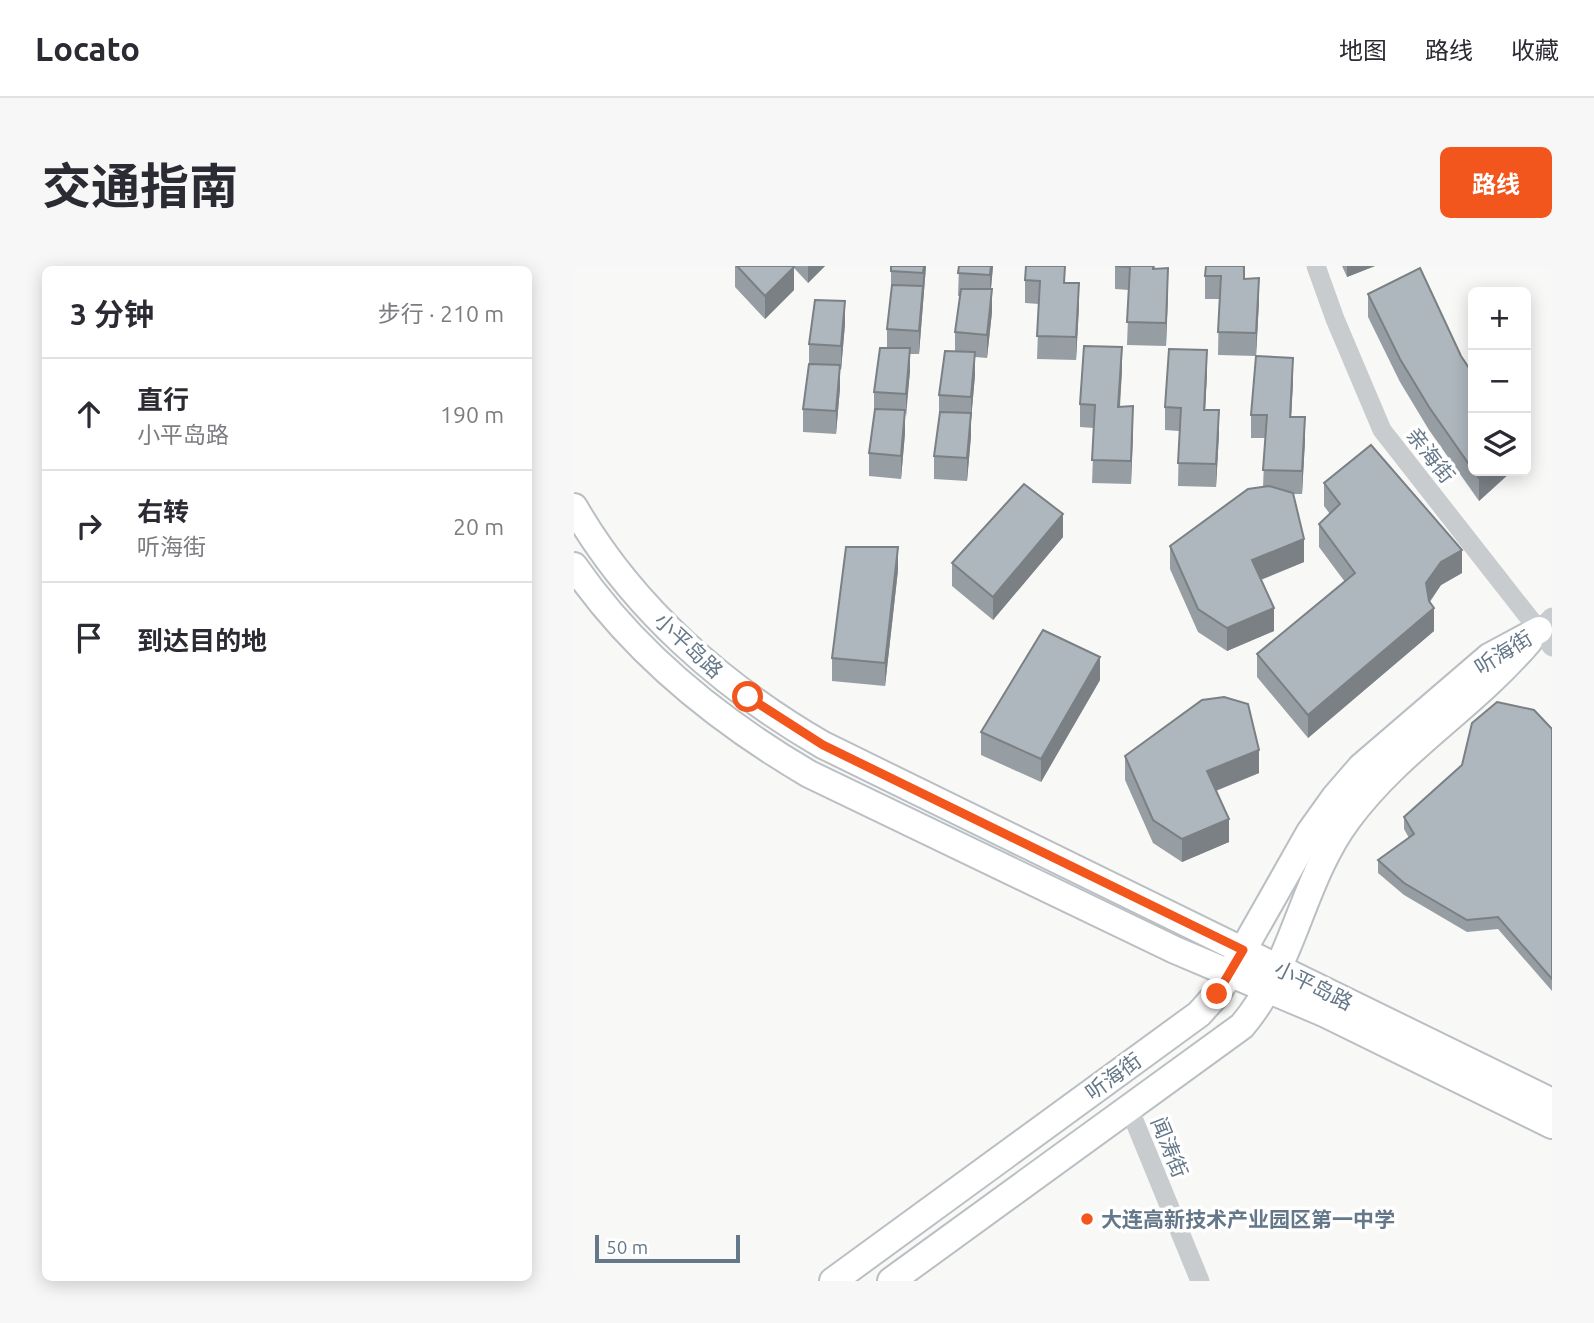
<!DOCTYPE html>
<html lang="zh">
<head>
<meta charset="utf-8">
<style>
  :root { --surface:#fff; --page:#f7f7f7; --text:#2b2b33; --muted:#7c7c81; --line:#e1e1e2; --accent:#f2561c }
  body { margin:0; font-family:Ubuntu,"Noto Sans SC",sans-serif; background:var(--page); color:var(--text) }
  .controls { position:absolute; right:21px; top:21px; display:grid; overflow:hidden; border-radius:10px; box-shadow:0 4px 18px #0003 }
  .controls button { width:63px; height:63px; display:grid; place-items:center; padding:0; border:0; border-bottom:2px solid var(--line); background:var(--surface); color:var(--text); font:35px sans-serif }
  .scale { position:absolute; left:21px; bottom:18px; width:145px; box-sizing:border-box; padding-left:7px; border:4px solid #657889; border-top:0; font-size:19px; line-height:24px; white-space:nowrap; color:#657889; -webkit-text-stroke:5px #fff; paint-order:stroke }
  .stop { position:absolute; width:21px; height:21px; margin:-16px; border:5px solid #f2561c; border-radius:50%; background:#fff }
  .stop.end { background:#f2561c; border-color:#fff; box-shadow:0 2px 7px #0008 }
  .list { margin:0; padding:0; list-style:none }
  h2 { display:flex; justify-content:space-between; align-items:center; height:91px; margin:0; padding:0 28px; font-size:30px }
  h2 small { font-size:23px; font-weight:400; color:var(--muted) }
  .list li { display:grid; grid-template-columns:46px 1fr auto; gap:21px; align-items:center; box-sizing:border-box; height:112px; padding:0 28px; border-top:2px solid var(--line) }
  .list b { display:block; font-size:26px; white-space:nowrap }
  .list p { margin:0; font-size:23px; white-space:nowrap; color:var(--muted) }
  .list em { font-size:23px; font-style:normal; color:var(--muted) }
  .icon { flex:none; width:38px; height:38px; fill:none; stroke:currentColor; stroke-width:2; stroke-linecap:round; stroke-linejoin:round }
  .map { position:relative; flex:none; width:978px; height:1015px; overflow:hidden; border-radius:10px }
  header { display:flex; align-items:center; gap:42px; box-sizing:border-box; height:98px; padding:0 35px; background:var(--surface); border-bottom:2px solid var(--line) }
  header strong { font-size:33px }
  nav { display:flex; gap:38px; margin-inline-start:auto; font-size:24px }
  .intro { display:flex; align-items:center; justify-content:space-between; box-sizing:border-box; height:168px; padding:0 42px }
  h1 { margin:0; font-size:49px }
  .button { padding:18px 32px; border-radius:10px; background:var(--accent); color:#fff; font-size:24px; font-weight:700 }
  main { display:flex; gap:42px; padding:0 42px }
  aside { flex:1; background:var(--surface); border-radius:10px; box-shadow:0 4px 18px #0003 }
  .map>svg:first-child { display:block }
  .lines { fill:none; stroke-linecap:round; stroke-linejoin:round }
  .secondary-casing { stroke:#babfc4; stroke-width:30 }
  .street { stroke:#c8cccf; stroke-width:19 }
  .secondary { stroke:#fff; stroke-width:26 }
  .wall { fill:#969da3 }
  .shaded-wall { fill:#7a8084 }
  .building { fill:#aeb7bd; stroke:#7a8084; stroke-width:2 }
  .route { stroke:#f2561c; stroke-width:9 }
  .poi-dot { fill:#f2561c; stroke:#fff; stroke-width:2.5 }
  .labels { text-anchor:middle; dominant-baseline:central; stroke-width:7; stroke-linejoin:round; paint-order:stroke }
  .street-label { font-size:21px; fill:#657889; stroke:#fff }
  .poi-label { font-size:21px; font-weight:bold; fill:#657889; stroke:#fff; text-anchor:start }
</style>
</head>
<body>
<header>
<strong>Locato</strong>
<nav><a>地图</a><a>路线</a><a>收藏</a></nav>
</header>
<div class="intro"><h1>交通指南</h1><a class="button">路线</a></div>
<main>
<aside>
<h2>3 分钟<small>步行 · 210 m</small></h2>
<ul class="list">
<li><svg class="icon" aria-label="ahead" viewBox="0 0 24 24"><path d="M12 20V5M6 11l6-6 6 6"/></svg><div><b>直行</b><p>小平岛路</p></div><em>190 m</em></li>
<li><svg class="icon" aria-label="right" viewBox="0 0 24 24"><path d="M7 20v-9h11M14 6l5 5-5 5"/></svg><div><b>右转</b><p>听海街</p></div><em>20 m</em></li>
<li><svg class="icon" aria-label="arrive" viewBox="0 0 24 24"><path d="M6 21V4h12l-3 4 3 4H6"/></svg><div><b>到达目的地</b></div></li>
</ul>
</aside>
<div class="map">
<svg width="978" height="1015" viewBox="0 0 978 1015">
  <rect width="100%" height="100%" fill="#f8f9f6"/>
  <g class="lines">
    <defs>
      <g id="secondary">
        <path d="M0,241C58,342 149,421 249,479L978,836"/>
        <path d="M0,300C61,388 143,454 235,508L601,684L752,748L978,859"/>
        <polyline points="259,1015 625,748 643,728 656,707 736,566 761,531 787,501 915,391 965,364"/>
        <path d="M317,1015L668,760C720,699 727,616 774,553C825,484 900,440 955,375"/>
      </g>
    </defs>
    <!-- secondary casing -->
    <use href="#secondary" class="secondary-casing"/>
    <!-- street -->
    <g class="street">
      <polyline points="742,0 761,53 808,164 978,381"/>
      <polyline points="965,364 978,351"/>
      <polyline points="555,842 626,1015"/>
    </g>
    <!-- secondary -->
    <use href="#secondary" class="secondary"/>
  </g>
  <!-- wall -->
  <g class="wall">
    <polygon points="161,0 251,0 234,17 220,2 220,24 191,53 161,21"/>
    <polygon points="317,0 352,0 345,88 336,88 336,105 331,151 331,167 327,213 295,210 295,187 300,149 300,126 313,82 313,63 317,28"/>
    <polygon points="385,0 419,0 417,23 418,46 413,92 401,91 401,109 397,154 397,170 393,215 360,213 360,190 365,152 365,129 381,85 381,66 386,30 384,30"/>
    <polygon points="541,0 581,0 581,3 594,25 592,80 553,79 555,24 541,23"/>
    <polygon points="768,0 801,0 773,11"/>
    <polygon points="631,10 671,13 685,35 682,90 644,89 645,33 631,33"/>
    <polygon points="451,14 491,17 505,40 502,94 463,93 465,38 451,37"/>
    <polygon points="794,28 938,205 905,235 855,164 826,116 794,51"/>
    <polygon points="271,58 267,104 266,103 266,122 262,168 229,166 229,143 235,102 235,78"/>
    <polygon points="548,104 546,141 559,164 557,218 518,217 520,162 506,161 506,138"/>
    <polygon points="633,107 631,144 645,167 642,221 604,220 605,165 591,164 591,141"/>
    <polygon points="719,115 717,151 731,174 728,228 719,228 730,296 687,314 700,365 653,385 624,366 596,303 596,280 689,221 691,172 677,172 677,149"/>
    <polygon points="750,217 888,307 867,319 856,336 860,365 734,472 683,411 683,388 771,316 745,281 745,258 756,248 750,240"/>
    <polygon points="489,271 419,354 378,320 378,297"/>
    <polygon points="324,304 311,420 258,415 258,392"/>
    <polygon points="526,414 467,516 407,489 407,466"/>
    <polygon points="978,463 978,725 924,663 893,666 830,629 804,607 804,594 835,572 830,563 830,551"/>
    <polygon points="551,490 685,507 642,525 655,576 608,596 579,577 551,514"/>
  </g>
  <!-- shaded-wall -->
  <g class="shaded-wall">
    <polygon points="234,0 251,0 234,17"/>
    <polygon points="350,0 352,0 345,88 345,65"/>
    <polygon points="417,0 419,0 416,32 416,9"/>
    <polygon points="773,0 801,0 773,11"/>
    <polygon points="220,1 220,24 191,53 191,30"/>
    <polygon points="594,2 594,25 592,80 592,57"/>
    <polygon points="685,12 685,35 682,90 682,67"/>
    <polygon points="505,17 505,40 502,94 502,71"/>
    <polygon points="418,23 418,46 413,92 413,69"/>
    <polygon points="271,35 271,58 267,104 267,80"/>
    <polygon points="548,81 548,104 544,164 544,141"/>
    <polygon points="336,82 336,105 332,151 332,128"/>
    <polygon points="633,84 633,107 630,167 630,144"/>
    <polygon points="401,86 401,109 397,154 397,131"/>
    <polygon points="719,92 719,115 716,174 716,151"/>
    <polygon points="266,99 266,122 262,168 262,145"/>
    <polygon points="559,140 559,164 557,218 557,195"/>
    <polygon points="331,144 331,167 327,213 327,190"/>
    <polygon points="645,144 645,167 642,221 642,198"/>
    <polygon points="397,147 397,170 393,215 393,192"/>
    <polygon points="731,151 731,174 728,228 728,205"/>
    <polygon points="913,205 938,205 905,235 905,212"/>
    <polygon points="489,248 489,271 419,354 419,331"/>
    <polygon points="730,273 730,296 678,317 678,294"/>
    <polygon points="324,281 324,304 311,420 311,397"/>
    <polygon points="888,284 888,307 867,319 852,340 852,317 867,296"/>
    <polygon points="700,342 700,365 653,385 653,362"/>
    <polygon points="860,342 860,365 734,472 734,449"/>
    <polygon points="526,391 526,414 467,516 467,493"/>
    <polygon points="685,484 685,507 633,528 633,505"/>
    <polygon points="655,553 655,576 608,596 608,573"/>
  </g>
  <!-- building -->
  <g class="building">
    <polygon points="163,0 218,0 220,1 191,30"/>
    <polygon points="317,0 350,0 349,7 317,5"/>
    <polygon points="385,0 417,0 416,9 384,7"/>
    <polygon points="452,0 491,0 490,17 505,17 502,71 463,70 466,15 451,14"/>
    <polygon points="541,0 579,0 579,3 594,2 592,57 553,56 556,1"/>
    <polygon points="632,0 670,0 670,13 685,12 682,67 644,66 647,10 631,10"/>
    <polygon points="846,2 887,90 899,108 899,204 855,141 826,93 794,28"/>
    <polygon points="318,19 349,20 345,65 313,63"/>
    <polygon points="387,23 418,23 413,69 381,66"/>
    <polygon points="241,34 271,35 267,80 235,78"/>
    <polygon points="510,80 548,81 544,141 559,140 557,195 518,194 521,139 506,138"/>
    <polygon points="306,82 336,82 332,128 300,126"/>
    <polygon points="595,83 633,84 630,144 645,144 642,198 604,197 607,142 591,141"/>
    <polygon points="371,85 401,86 397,131 365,129"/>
    <polygon points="682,90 719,92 716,151 731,151 728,205 689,204 693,149 677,149"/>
    <polygon points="235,98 266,99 262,145 229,143"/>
    <polygon points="301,143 331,144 327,190 295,187"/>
    <polygon points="366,146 397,147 393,192 360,190"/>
    <polygon points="797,179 888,284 867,296 852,317 855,335 860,342 734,449 683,388 781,307 745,258 766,238 750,217"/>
    <polygon points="900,205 913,205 905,212"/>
    <polygon points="450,218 489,248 419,331 378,297"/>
    <polygon points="695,220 719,227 730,273 678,294 700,342 653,362 624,343 596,280 674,223"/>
    <polygon points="272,281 324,281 311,397 258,392"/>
    <polygon points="469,364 526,391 467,493 407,466"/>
    <polygon points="650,431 674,438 685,484 633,505 655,553 608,573 579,554 551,490 628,434"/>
    <polygon points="923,436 960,444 978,463 978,713 924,651 893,654 830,617 804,594 840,568 830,551 888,499 898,457"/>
  </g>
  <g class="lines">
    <!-- route -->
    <polyline class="route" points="174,431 249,479 669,684 643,728"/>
  </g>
  <!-- markers -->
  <circle class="poi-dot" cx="513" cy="953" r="7"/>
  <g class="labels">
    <!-- street labels -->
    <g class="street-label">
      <text transform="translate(857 189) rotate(52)">亲海街</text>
      <text transform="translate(115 379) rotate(43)">小平岛路</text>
      <text transform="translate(929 386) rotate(-32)">听海街</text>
      <text transform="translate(740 719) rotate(26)">小平岛路</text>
      <text transform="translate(539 810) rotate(-36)">听海街</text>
      <text transform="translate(596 881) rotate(68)">闻涛街</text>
    </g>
    <!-- poi labels -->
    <g class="poi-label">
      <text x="527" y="953">大连高新技术产业园区第一中学</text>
    </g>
  </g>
</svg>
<div class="controls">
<button>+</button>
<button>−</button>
<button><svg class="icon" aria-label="layers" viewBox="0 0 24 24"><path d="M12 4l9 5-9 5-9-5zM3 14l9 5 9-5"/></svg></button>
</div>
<div class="scale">50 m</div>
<div class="stop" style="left:174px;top:431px"></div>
<div class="stop end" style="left:643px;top:728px"></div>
</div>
</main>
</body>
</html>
